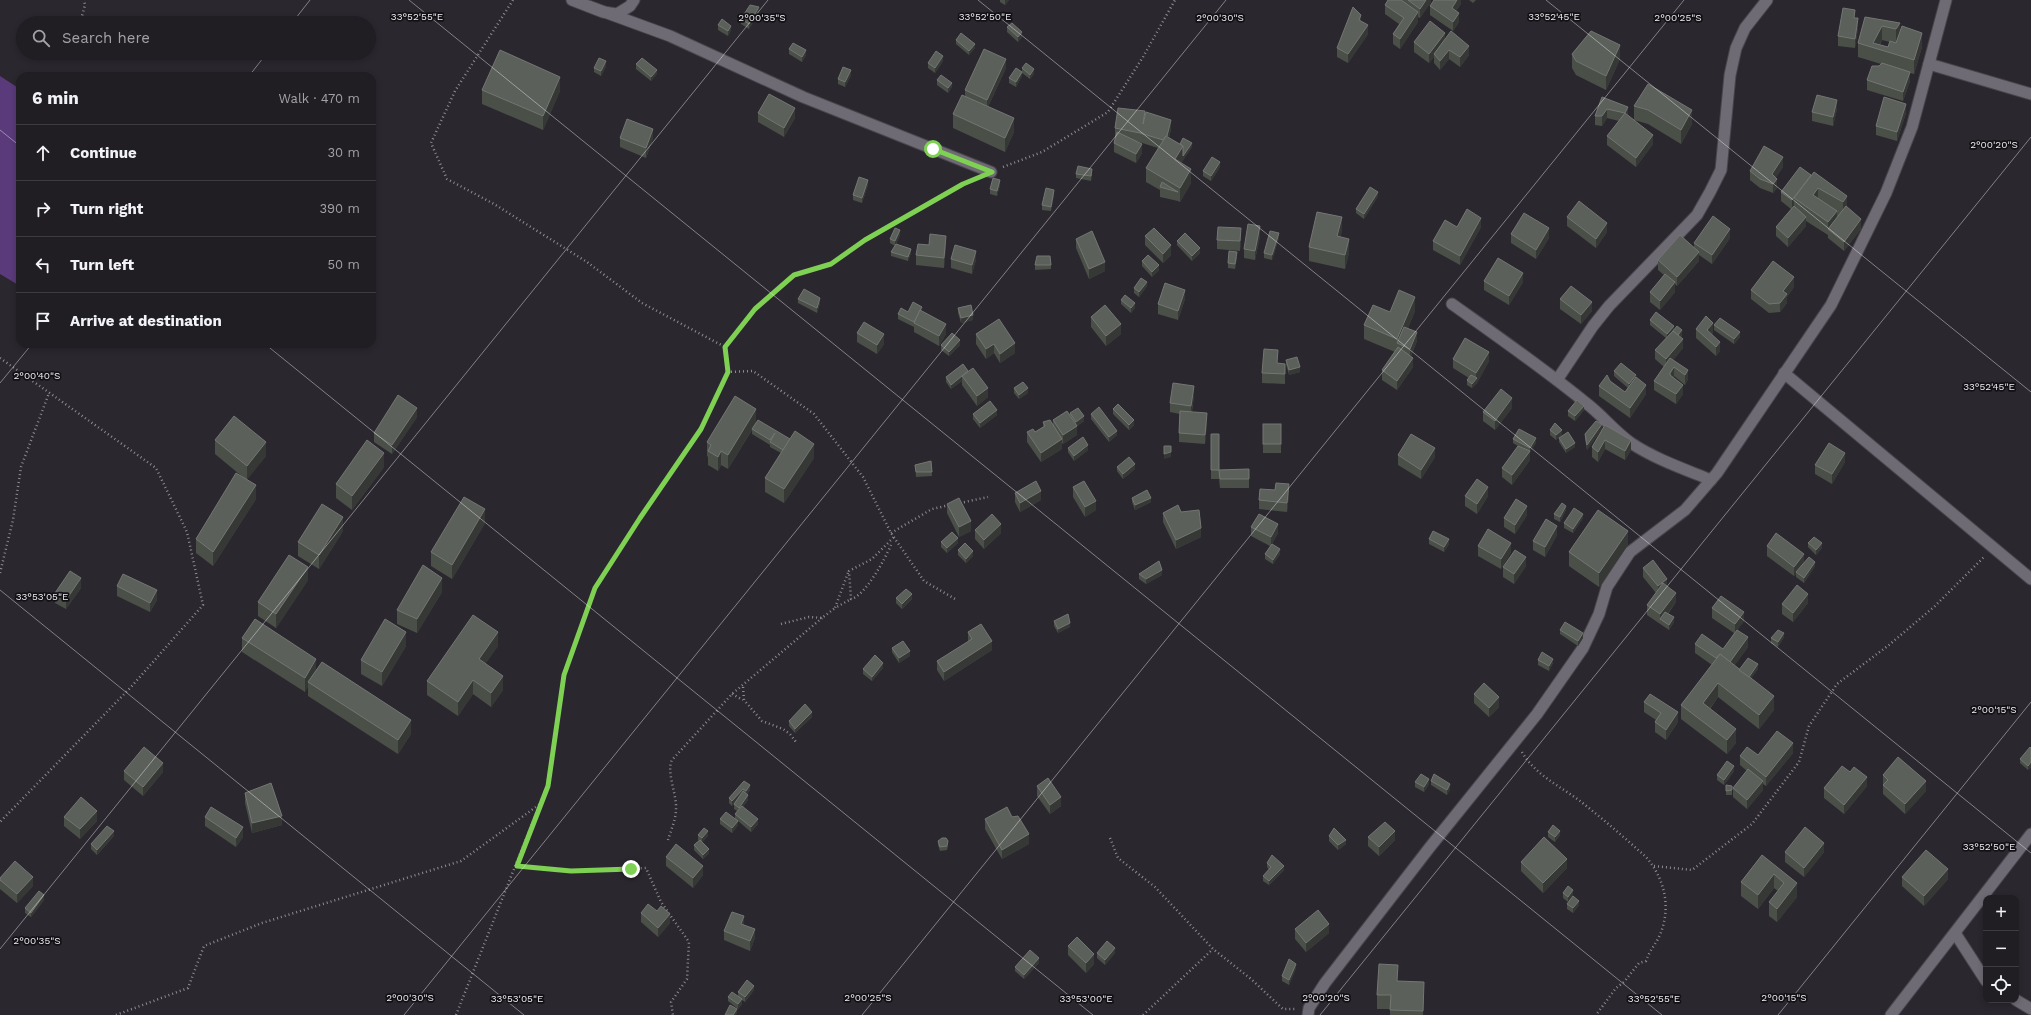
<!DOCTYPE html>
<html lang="en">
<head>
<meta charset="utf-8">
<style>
  :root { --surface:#201d23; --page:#28262b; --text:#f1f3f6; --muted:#a2a2a6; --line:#3d3b41 }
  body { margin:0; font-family:"Work Sans",sans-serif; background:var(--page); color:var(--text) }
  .controls { position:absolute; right:12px; bottom:12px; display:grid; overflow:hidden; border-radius:8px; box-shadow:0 2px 6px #0003 }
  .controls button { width:36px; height:36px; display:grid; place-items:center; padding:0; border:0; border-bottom:1px solid var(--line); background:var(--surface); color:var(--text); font:20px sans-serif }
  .stop { position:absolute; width:12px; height:12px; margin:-9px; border:3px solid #7ed153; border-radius:50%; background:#fff }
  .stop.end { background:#7ed153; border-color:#fff; box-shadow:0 1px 4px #0008 }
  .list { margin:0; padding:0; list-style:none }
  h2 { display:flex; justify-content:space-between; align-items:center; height:52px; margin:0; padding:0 16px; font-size:17px }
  h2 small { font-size:13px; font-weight:400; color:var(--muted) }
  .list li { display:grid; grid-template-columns:26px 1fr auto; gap:12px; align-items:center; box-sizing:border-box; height:56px; padding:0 16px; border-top:1px solid var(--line) }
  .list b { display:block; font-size:15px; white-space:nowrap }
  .list em { font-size:13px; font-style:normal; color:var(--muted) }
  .icon { flex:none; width:22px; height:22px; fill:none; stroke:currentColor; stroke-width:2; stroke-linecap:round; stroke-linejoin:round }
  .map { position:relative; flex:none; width:2031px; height:1015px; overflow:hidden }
  .search { position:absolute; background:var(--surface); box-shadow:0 2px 6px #0003; left:16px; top:16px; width:360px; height:44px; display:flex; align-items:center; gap:10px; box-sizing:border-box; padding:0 14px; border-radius:22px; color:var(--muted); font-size:15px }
  .panel { position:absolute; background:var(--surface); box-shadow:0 2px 6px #0003; left:16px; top:72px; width:360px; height:276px; border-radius:12px }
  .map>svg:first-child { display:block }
  .green { fill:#5a3a7b }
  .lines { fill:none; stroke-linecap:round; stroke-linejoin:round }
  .minor-casing { stroke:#48454c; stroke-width:13 }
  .path { stroke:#8e8b92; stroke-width:2.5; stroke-dasharray:1 3; stroke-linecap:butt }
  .minor { stroke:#6f6b74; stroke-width:11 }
  .wall { fill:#4a4f48; fill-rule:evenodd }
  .shaded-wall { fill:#363836 }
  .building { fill:#5c605a; stroke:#737672 }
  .route { stroke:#7ed153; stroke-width:5 }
  .ticks { fill:none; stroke:#f0eef3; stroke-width:1; stroke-opacity:0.45 }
  .ticks-label { font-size:10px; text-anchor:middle; fill:#f0eef3; stroke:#131115; stroke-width:3.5; stroke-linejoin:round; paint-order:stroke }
</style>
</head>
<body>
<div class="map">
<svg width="2031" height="1015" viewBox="0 0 2031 1015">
  <rect width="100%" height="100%" fill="#2b272f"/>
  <!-- green -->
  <polygon class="green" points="0,76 20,89 20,286 0,274"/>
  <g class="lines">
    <defs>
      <g id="minor">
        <polyline points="572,0 603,12 617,14 630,6 634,0"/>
        <polyline points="588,6 670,36 803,97 991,172"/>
        <polyline points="1929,64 2031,94"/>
        <path d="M1452,304C1497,336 1543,368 1586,403C1602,415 1614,431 1631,443C1655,459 1684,469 1711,480"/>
        <polyline points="1784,373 2031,579"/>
        <polyline points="1557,380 1593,326 1609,306 1697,215 1710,192 1721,170 1730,75 1736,48 1745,28 1767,0"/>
        <polyline points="1955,933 1986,981"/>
        <polyline points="2016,1000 2031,1009"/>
        <polyline points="1308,1015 1309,1008 1325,983 1430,847 1537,714 1583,648 1599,614 1607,587 1630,552 1685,510 1717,473 1831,305 1886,193 1912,127 1946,0"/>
        <polyline points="1891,1015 2031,834"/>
      </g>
    </defs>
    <!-- minor casing -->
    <use href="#minor" class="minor-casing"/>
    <!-- path -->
    <g class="path">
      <polyline points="513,0 455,91 431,143 447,179 494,204 587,262 642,303 725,347"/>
      <polyline points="80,23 85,5 84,0"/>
      <polyline points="1003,167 1042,152 1108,112 1143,57 1175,0"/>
      <polyline points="0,358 156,468 187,532 203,605 131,687 0,822"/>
      <polyline points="727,372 753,371 814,414 863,477 891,533 924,581 957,600"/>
      <polyline points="960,503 988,497"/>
      <polyline points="891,533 932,509 950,505"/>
      <path d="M891,545C885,559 865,596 851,599L849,571L872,559L894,537"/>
      <polyline points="0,573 13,520 21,467 49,393"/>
      <polyline points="848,573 835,608 851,599"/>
      <polyline points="781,624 809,617 822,618 835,608"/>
      <polyline points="743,687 744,700 762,721 783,729 790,734 796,742"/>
      <polyline points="732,694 743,700"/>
      <path d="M1522,752C1535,775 1560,786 1580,801C1603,819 1625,838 1646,857C1666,880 1672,911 1658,939C1654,946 1649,952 1646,961L1639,963L1624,982L1616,988L1596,1015"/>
      <polyline points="1110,838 1118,858 1155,887 1213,949 1251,979 1283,1009 1296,1009"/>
      <path d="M668,840C671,830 676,819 676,809C677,795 666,771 672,760L732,694L822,618"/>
      <polyline points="517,866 571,871 646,868 661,902 689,942 687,979 671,1002 673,1015"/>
      <polyline points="1654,866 1692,870 1752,824 1799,762 1809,726 1837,684 1889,645 1935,606 1984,557"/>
      <polyline points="116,1015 188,988 204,946 262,923 461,861 540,804"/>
      <polyline points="456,1015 547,786 564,675 595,588 640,518 701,429 727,372 725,347 755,309 794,275 831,264 865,239 963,184 974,179"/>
      <polyline points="1143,1015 1213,949"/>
    </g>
    <!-- minor -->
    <use href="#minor" class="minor"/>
  </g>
  <!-- wall -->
  <g class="wall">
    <polygon points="1000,0 1009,0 1005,5 1000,2"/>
    <polygon points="1388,0 1431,0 1431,2 1420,18 1418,17 1418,22 1400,49 1393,44 1393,34 1399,24 1385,14 1385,5"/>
    <polygon points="1461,0 1461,4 1456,11 1459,22 1453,31 1430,15 1430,6"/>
    <polygon points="1469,0 1476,0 1473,3"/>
    <polygon points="759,12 749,29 741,24 741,19"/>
    <path d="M1865,17L1900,23V32L1922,47L1914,74L1910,73V81L1903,101L1867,90V80L1881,64L1858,57V43ZM1882,40L1890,42L1888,47L1880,45Z"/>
    <polygon points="1855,18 1858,28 1855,48 1838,46 1838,36"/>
    <polygon points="1361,21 1368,34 1348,63 1337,57 1337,48"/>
    <polygon points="718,25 731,30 728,36 718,30"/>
    <polygon points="1007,27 1022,37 1018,42 1007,32"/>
    <polygon points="1445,39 1469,55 1460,67 1449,59 1440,70 1434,63 1434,57 1429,63 1414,52 1414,42"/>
    <polygon points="956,40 975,48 969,55 956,44"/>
    <polygon points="789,49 806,55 802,62 789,54"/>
    <polygon points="1572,54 1620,59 1606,90 1576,75 1572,68"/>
    <polygon points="943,61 935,73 928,68 928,63"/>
    <polygon points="636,64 657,74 651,81 636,69"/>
    <polygon points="606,66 601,76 594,72 594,68"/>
    <polygon points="1006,68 988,107 1014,132 1005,152 953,128 953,114 965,96 965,90"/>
    <polygon points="1022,68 1034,74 1030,79 1022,73 1022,76 1016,87 1009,83 1009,78 1022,71"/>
    <polygon points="851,75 845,87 838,84 838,79"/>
    <polygon points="937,80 952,87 948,93 937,85"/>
    <polygon points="482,90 560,91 543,130 482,104"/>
    <polygon points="1602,97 1628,116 1653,144 1636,167 1607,145 1607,136 1619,121 1607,118 1602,126 1595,125 1595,116"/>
    <polygon points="1634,106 1692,124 1681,144 1648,124 1634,120"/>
    <polygon points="1837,109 1833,126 1812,121 1812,112"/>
    <polygon points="758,113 795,118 784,137 758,122"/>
    <polygon points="1906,113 1897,141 1876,135 1876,126"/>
    <polygon points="1145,117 1171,129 1169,138 1180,144 1192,147 1181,163 1191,183 1180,202 1178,201 1160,197 1160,190 1146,182 1146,168 1158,148 1136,141 1142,153 1136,163 1114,152 1114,143 1115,138 1115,128"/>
    <polygon points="620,138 653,138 646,158 620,147"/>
    <polygon points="1220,167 1211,181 1203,176 1203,171"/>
    <polygon points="1783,167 1776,177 1777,188 1773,193 1760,188 1750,180 1750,171"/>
    <polygon points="1814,172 1847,207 1861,229 1844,251 1828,238 1828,235 1806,221 1806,226 1788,247 1776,236 1776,227 1791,209 1781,201 1781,192 1811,177"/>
    <polygon points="1076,174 1092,174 1091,181 1076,178"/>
    <polygon points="868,185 862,203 853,200 853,195"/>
    <polygon points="1000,185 997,196 990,194 990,189"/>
    <polygon points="1054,194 1051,211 1042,210 1042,205"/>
    <polygon points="1378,196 1364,219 1356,213 1356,209"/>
    <polygon points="1567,217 1607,232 1596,248 1567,226"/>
    <polygon points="1457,227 1481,227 1460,265 1433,250 1433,241"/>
    <polygon points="1342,231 1340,237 1349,253 1345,269 1309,261 1309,247"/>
    <polygon points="1511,234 1549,238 1536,259 1511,243"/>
    <polygon points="900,235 896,244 911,253 908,261 891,256 891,252 895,246 890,243 890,239"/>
    <polygon points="1145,236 1171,255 1163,263 1145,245"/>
    <polygon points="1260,236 1255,260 1244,258 1244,249"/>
    <polygon points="1241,238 1240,251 1217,249 1217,240"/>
    <polygon points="1279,238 1272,260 1264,258 1264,253"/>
    <polygon points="1730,238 1712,264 1699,255 1699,261 1677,286 1675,284 1675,292 1660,310 1650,302 1650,292 1664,275 1658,270 1658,260 1694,247 1694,243"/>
    <polygon points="1076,239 1105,271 1089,279 1076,248"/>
    <polygon points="1177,241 1200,253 1192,261 1177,245"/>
    <polygon points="929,245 946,245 944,268 916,265 916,255"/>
    <polygon points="1237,257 1235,269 1228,268 1228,263"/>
    <polygon points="951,259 976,260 972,274 951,268"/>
    <polygon points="1142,261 1159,270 1152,277 1142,266"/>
    <polygon points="1035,265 1051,265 1051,269 1035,270"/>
    <polygon points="1484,281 1523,282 1509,305 1484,290"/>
    <polygon points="1147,286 1139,297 1134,293 1134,288"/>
    <polygon points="1794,287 1787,297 1787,303 1780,312 1769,313 1751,299 1751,290"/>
    <polygon points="798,299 820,303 817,313 798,303"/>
    <polygon points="1185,299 1178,320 1158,314 1158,304"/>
    <polygon points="1560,299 1592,311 1581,324 1560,309"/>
    <polygon points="1121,300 1135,308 1131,313 1121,304"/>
    <polygon points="958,308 973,320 961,323 958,313"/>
    <polygon points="922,311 946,334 939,346 914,332 914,327 898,319 898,314 908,312"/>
    <polygon points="1415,311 1408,328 1417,341 1411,356 1413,367 1397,390 1382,380 1382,370 1395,352 1364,339 1364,325"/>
    <polygon points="1091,317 1121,334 1106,346 1091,327"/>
    <polygon points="1650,320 1674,330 1682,335 1681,337 1683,348 1673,360 1688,379 1685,385 1674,376 1673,378 1683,394 1676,404 1654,390 1654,381 1664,367 1655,359 1655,350 1666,338 1650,325"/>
    <polygon points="1714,325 1740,337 1734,344 1714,330"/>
    <polygon points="1696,329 1713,332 1712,334 1720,351 1716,356 1696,338"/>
    <polygon points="857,333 884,344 877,354 857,342"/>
    <polygon points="976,334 1015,353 1000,363 994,353 986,359 976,344"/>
    <polygon points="941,345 960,345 949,356 941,350"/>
    <polygon points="1453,359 1489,361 1477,383 1472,388 1467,385 1467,380 1469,378 1453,368"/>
    <polygon points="1286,360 1300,372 1289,375 1286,364"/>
    <polygon points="963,364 988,397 977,406 962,385 962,381 951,389 946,382 946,377"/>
    <polygon points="1614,371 1636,378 1646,394 1630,418 1599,396 1599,386 1610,381 1625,392 1628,388 1614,376"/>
    <polygon points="1262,373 1285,373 1285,384 1262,383"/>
    <polygon points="1014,388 1028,393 1019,399 1014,393"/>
    <polygon points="1194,396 1192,412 1207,423 1205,444 1179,442 1179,433 1180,414 1170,412 1170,403"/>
    <polygon points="1512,408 1495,430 1483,421 1483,412"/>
    <polygon points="1113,409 1134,425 1129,430 1113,414"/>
    <polygon points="1584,410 1575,421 1568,416 1568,411"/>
    <polygon points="1070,413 1084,421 1077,426 1077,435 1063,444 1062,443 1062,449 1041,462 1027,442 1027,432 1035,432 1043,427 1043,422 1053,425 1053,420 1070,415"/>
    <polygon points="973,414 997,415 980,428 973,419"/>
    <polygon points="1091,414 1117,435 1109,442 1091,419"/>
    <polygon points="417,417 392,454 374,442 374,433"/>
    <polygon points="756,423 814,458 784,503 765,492 765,478 781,453 770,447 770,445 752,434 752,430 728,469 721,465 718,471 708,465 708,457 707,456 707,442"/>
    <rect x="1263" y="424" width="18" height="29"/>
    <polygon points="1605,425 1631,450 1625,460 1605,449 1598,462 1592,457 1592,447"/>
    <polygon points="1602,429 1587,450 1585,439 1585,434"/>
    <polygon points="1550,430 1562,434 1556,440 1550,435"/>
    <polygon points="1211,434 1219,470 1249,469 1249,488 1220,488 1219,479 1211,479"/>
    <polygon points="1559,438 1575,447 1566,453 1559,442"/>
    <polygon points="1513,439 1536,443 1530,452 1530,460 1512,485 1502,477 1502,468 1518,446 1513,443"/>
    <polygon points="215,440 266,456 247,479 256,499 213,566 196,553 196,539 244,478 215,454"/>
    <polygon points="1068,448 1088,450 1074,461 1068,452"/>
    <polygon points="1398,455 1435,457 1421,479 1398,465"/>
    <polygon points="931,461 932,476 916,477 915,465"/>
    <polygon points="1845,462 1832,484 1815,474 1815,465"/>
    <polygon points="384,467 352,510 336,498 336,484"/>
    <polygon points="1117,467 1135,469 1123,479 1117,471"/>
    <polygon points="1073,487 1096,510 1085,517 1073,497"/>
    <polygon points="1015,493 1041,500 1020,512 1015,502"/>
    <polygon points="1289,494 1287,512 1259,509 1259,500"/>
    <polygon points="1465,496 1488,496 1477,514 1465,506"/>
    <polygon points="1132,498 1151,502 1135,510 1132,502"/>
    <polygon points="947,504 971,531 959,537 947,513"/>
    <polygon points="1566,510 1560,522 1554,519 1554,514"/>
    <polygon points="1181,512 1201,537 1176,549 1163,522 1163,513"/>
    <polygon points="1527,515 1515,534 1504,527 1504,518"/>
    <polygon points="1583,518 1573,533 1564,528 1564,523"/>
    <polygon points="485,523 452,579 431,566 431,552"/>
    <polygon points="1251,527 1278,533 1272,544 1280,554 1273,564 1265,559 1265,554 1270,546 1251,536"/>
    <polygon points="975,530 1001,533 984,549 975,539"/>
    <polygon points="343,531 319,569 298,556 298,542"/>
    <polygon points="1557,535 1545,557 1533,550 1533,541"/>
    <polygon points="1429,539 1449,544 1444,552 1429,544"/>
    <polygon points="941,542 958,543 947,553 941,547"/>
    <polygon points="1808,543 1822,548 1816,555 1808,547"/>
    <polygon points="1628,545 1599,587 1569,566 1569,552"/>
    <polygon points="1478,546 1511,552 1501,569 1478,556"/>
    <polygon points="1767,546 1804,562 1815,566 1804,583 1796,577 1796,574 1794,576 1767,556"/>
    <polygon points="958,550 973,556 966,563 958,555"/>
    <polygon points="1526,566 1514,584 1503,577 1503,567"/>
    <polygon points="1643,568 1667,586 1676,602 1668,614 1674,622 1669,630 1647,615 1647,605 1656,593 1643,577"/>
    <polygon points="1139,574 1162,575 1146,584 1139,579"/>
    <polygon points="308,580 276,628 258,616 258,602"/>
    <polygon points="117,586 157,600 150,612 117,596"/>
    <polygon points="81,588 66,609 55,603 55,593"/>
    <polygon points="442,592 417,633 397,624 397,610"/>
    <polygon points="896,598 912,599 902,609 896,603"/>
    <polygon points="1808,603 1793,622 1782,614 1782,604"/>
    <polygon points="1712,608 1744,621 1737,630 1748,647 1734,666 1739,670 1758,669 1751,678 1774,710 1759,729 1718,697 1710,709 1736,743 1727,754 1681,719 1681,705 1712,665 1695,653 1695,644 1723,649 1734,633 1712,618"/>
    <polygon points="1054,621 1070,627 1058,633 1054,626"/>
    <polygon points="1560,630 1583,638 1578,646 1560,634"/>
    <polygon points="968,632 992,650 944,681 937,670 937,661 968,642"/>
    <polygon points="1784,637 1778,647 1771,643 1771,638"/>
    <polygon points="242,638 316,670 411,734 398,754 308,696 308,686 305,692 242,652"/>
    <polygon points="406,646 382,686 361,674 361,660"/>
    <polygon points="498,646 485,664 503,690 491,707 473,694 458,716 427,695 427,681"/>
    <polygon points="892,648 910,656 899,663 892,652"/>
    <polygon points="1538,660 1553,663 1549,671 1538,665"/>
    <polygon points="883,668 872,681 863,674 863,669"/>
    <polygon points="1474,694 1499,707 1489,717 1474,703"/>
    <polygon points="1644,702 1678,722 1666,740 1655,732 1655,722 1656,720 1644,712"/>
    <polygon points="812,717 795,733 789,726 789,721"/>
    <polygon points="2031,748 2031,767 2028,770 2020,763 2020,759"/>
    <polygon points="1793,753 1766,786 1763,784 1763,790 1747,809 1733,797 1733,788 1747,771 1740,765 1740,756"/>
    <polygon points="124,771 163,772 143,796 124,780"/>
    <polygon points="1734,771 1724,785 1717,780 1717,775"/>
    <polygon points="1883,775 1926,791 1905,814 1883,794"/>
    <polygon points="744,781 750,790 747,794 748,800 743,807 758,824 751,832 738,821 738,825 732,833 720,824 720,819 735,819 735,814 737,811 734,809 734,804 737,801 732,806 729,803 729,798"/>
    <polygon points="1431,781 1450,789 1447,795 1431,785"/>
    <polygon points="1415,782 1429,784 1424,792 1415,787"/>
    <polygon points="1726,785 1732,786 1732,795 1726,795"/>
    <polygon points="1037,786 1061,806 1050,814 1037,796"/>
    <polygon points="1867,786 1844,814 1824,798 1824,788"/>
    <polygon points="245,793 282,825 252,833 245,803"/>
    <polygon points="64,817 97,821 80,839 64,826"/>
    <polygon points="205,817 243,837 236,847 205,826"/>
    <polygon points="1012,817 1029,844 1002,859 985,829 985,819"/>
    <polygon points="1548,832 1560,835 1555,842 1548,837"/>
    <polygon points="698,835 708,836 702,842 709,853 703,859 694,850 694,845 699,840 698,840"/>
    <polygon points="114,836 97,855 91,849 91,844"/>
    <polygon points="1329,836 1346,844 1338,850 1329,841"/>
    <polygon points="1368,837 1395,840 1379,856 1368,846"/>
    <polygon points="938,841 948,846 947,850 940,851 938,845"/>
    <polygon points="1785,852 1824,852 1804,877 1785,862"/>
    <polygon points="1762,855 1797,897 1777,922 1769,916 1769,902 1778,891 1774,888 1758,909 1741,896 1741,882"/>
    <polygon points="666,857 703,875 693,888 666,866"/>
    <polygon points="1521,862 1567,868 1543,893 1521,871"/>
    <polygon points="1267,863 1284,870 1269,885 1263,881 1263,876 1269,870 1267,867"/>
    <polygon points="1902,877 1948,879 1924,906 1902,886"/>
    <polygon points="0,878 33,886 17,903 0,889"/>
    <polygon points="1563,893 1573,895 1568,902 1563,898"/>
    <polygon points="44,900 31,917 25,913 25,908"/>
    <polygon points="1567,904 1579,905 1573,913 1567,909"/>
    <polygon points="641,913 670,923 658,937 641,922"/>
    <polygon points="744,925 755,938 750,951 724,940 724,931"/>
    <polygon points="1295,929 1329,933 1306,952 1295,939"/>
    <polygon points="1068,946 1094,964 1086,973 1068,955"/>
    <polygon points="1097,953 1115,953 1105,965 1097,958"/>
    <polygon points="1039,963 1024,979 1015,971 1015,967"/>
    <polygon points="1296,968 1289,985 1282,981 1282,976"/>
    <polygon points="1398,981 1424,996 1423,1015 1390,1015 1390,1009 1377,1009 1377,995"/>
    <polygon points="754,990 745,1002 742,1000 742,1004 738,1009 728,1001 728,997 738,996 738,992"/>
  </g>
  <!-- shaded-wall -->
  <g class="shaded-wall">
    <polygon points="1005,0 1009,0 1005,5"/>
    <polygon points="1426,0 1431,0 1431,2 1420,18 1420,9"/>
    <polygon points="1457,0 1461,0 1461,4 1452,17 1452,8"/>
    <polygon points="759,7 759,12 749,29 749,24"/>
    <polygon points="1418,12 1418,22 1400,49 1400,39"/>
    <polygon points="1459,13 1459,22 1453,31 1453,22"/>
    <polygon points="1361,15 1361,25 1359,20"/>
    <polygon points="1858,18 1858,28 1855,48 1855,39"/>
    <polygon points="1900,23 1900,37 1896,43 1896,29"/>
    <polygon points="1368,25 1368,34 1348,63 1348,54"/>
    <polygon points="731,26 731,30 728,36 728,31"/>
    <polygon points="1882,26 1882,40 1877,49 1873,43"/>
    <polygon points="1022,32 1022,37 1018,42 1018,37"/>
    <polygon points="1445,33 1445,42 1434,54 1434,57 1429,63 1429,54"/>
    <polygon points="1922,33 1922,47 1914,74 1914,60"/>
    <polygon points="975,44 975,48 969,55 969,51"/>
    <polygon points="1620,45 1620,59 1606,90 1606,76"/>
    <polygon points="1469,46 1469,55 1460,67 1460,57"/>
    <polygon points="806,50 806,55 802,62 802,57"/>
    <polygon points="1449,50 1449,59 1440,70 1440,61"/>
    <polygon points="943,56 943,61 935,73 935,68"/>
    <polygon points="1006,59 1006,68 987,109 987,100"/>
    <polygon points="606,61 606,66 601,76 601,71"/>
    <polygon points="1034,69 1034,74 1030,79 1030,75"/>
    <polygon points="657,70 657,74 651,81 651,77"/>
    <polygon points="851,70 851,75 845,87 845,82"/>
    <polygon points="1022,72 1022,76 1016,87 1016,82"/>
    <polygon points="1910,72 1910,81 1903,101 1903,92"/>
    <polygon points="560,77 560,91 543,130 543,116"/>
    <polygon points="952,83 952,87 948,93 948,88"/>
    <polygon points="1837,100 1837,109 1833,126 1833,117"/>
    <polygon points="1906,104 1906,113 1897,141 1897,132"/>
    <polygon points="1628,107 1628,116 1625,113"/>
    <polygon points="795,108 795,118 784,137 784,128"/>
    <polygon points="1607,109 1607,118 1602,126 1602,116"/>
    <polygon points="1692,110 1692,124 1681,144 1681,130"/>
    <polygon points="1014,118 1014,132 1005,152 1005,138"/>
    <polygon points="1171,120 1171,129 1166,150 1166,140"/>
    <polygon points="653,129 653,138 646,158 646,148"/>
    <polygon points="1653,135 1653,144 1636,167 1636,158"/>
    <polygon points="1192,143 1192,147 1175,173 1175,159 1183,146"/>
    <polygon points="1142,144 1142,153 1136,163 1136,154"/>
    <polygon points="1783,157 1783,167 1772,183 1772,174"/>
    <polygon points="1220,162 1220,167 1211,181 1211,176"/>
    <polygon points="1191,169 1191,183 1180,202 1180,188"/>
    <polygon points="1811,175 1811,185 1794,198 1794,207 1792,210 1792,200"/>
    <polygon points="1777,179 1777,188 1773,193 1773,184"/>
    <polygon points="868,180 868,185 862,203 862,198"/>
    <polygon points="1000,180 1000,185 997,196 997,191"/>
    <polygon points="1818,188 1818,202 1813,195"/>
    <polygon points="1054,190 1054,194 1051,211 1051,207"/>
    <polygon points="1378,192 1378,196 1364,219 1364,214"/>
    <polygon points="1847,196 1847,210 1843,216 1843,202"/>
    <polygon points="1837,211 1837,225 1828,229 1828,222"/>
    <polygon points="1342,217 1342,231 1337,250 1337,236"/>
    <polygon points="1806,217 1806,226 1788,247 1788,238"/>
    <polygon points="1481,218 1481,227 1460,265 1460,256"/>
    <polygon points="1861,219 1861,229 1844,251 1844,242"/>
    <polygon points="1607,223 1607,232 1596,248 1596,239"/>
    <polygon points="1260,226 1260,236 1255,260 1255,251"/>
    <polygon points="1241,228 1241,238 1240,251 1240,241"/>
    <polygon points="1549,228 1549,238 1536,259 1536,250"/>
    <polygon points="1730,229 1730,238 1712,264 1712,255"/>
    <polygon points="900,230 900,235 895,246 895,241"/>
    <polygon points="1279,233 1279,238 1272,260 1272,255"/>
    <polygon points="946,236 946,245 944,268 944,258"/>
    <polygon points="1349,239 1349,253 1345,269 1345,255"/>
    <polygon points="1171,245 1171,255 1163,263 1163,254"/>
    <polygon points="1200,248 1200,253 1192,261 1192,256"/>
    <polygon points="911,249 911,253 908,261 908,257"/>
    <polygon points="976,251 976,260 972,274 972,265"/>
    <polygon points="1699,252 1699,261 1677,286 1677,277"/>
    <polygon points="1105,262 1105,271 1089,279 1089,269"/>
    <polygon points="1159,265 1159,270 1152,277 1152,272"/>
    <polygon points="1523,273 1523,282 1509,305 1509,296"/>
    <polygon points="1794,277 1794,287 1787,297 1787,303 1780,312 1780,303 1783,291"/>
    <polygon points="1147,282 1147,286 1139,297 1139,292"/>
    <polygon points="1675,282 1675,292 1660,310 1660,301"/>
    <polygon points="1185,290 1185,299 1178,320 1178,311"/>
    <polygon points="1415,297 1415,311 1401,345 1397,343 1397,339"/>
    <polygon points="820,298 820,303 817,313 817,308"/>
    <polygon points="1592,302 1592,311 1581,324 1581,315"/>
    <polygon points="1135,303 1135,308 1131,313 1131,308"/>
    <polygon points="973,315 973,320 961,323 961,318"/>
    <polygon points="1713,323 1713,332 1707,339 1707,330"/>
    <polygon points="946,324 946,334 939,346 939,336"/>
    <polygon points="1121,324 1121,334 1106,346 1106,336"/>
    <polygon points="1674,326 1674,331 1667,339 1667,334"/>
    <polygon points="1682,330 1682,335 1678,341 1678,336"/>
    <polygon points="1417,332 1417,341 1410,358 1410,349"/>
    <polygon points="1740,332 1740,337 1734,344 1734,339"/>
    <polygon points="884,334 884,344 877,354 877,345"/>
    <polygon points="1683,339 1683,348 1666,368 1666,359"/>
    <polygon points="960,340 960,345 949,356 949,352"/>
    <polygon points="1720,342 1720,351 1716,356 1716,347"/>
    <polygon points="1015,343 1015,353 1000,363 1000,354"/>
    <polygon points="994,344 994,353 986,359 986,349"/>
    <polygon points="1489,352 1489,361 1477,383 1472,388 1472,384 1476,378 1476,373"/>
    <polygon points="1413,358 1413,367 1397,390 1397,381"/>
    <polygon points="1300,367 1300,372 1289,375 1289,370"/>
    <polygon points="1674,367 1674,376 1670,383 1670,375"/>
    <polygon points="1688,370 1688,379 1685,385 1685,375"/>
    <polygon points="1636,375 1636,380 1629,389 1629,384"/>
    <polygon points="962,376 962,381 951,389 951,385"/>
    <polygon points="1646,385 1646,394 1630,418 1630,408"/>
    <polygon points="1683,385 1683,394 1676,404 1676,394"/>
    <polygon points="1194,386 1194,396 1191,416 1191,406"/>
    <polygon points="988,388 988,397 977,406 977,396"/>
    <polygon points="1028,388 1028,393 1019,399 1019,395"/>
    <polygon points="1512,398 1512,408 1495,430 1495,421"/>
    <polygon points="1584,406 1584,410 1575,421 1575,416"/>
    <polygon points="417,408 417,417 392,454 392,445"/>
    <polygon points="756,409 756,423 728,469 728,455"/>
    <polygon points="997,410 997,415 980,428 980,423"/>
    <polygon points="1207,413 1207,423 1205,444 1205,435"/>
    <polygon points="1084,416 1084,421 1076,426 1076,422"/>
    <polygon points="1134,420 1134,425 1129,430 1129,425"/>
    <polygon points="1602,424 1602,429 1587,450 1587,445"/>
    <polygon points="1077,426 1077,435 1063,444 1063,435"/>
    <polygon points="1562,430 1562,434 1556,440 1556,435"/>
    <polygon points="1117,431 1117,435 1109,442 1109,437"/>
    <polygon points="1536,438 1536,443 1530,452 1530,460 1512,485 1512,475 1530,452 1530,448"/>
    <polygon points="1062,439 1062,449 1041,462 1041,453"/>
    <polygon points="1605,440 1605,449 1598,462 1598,452"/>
    <polygon points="1631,440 1631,450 1625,460 1625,451"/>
    <polygon points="266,442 266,456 247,480 247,466"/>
    <polygon points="1575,443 1575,447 1566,453 1566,449"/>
    <polygon points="814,444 814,458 784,503 784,489"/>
    <polygon points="1088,445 1088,450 1074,461 1074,456"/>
    <polygon points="1435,448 1435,457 1421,479 1421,470"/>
    <polygon points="721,451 721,465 718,471 718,457"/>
    <polygon points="1171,452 1171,457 1164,459 1164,454"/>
    <polygon points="384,453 384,467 352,510 352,496"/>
    <polygon points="1845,453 1845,462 1832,484 1832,474"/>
    <polygon points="1135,464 1135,469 1123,479 1123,474"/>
    <polygon points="1289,484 1289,494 1287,512 1287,503"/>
    <polygon points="256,485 256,499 213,566 213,552"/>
    <polygon points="1488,487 1488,496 1477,514 1477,504"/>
    <polygon points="1041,491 1041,500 1020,512 1020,503"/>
    <polygon points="1151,498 1151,502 1135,510 1135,505"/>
    <polygon points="1096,501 1096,510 1085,517 1085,507"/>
    <polygon points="1527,506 1527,515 1515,534 1515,525"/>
    <polygon points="1566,506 1566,510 1560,522 1560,517"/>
    <polygon points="485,509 485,523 452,579 452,565"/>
    <polygon points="1583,514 1583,518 1573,533 1573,529"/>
    <polygon points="343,517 343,531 319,569 319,555"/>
    <polygon points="971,521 971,531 959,537 959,527"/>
    <polygon points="1001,524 1001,533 984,549 984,540"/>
    <polygon points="1278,524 1278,533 1271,546 1271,537"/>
    <polygon points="1557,526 1557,535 1545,557 1545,547"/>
    <polygon points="1201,528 1201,537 1176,549 1176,540"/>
    <polygon points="1628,531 1628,545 1599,587 1599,573"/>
    <polygon points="958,538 958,543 947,553 947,548"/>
    <polygon points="1449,539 1449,544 1444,552 1444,547"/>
    <polygon points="1511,543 1511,552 1501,569 1501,559"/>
    <polygon points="1822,543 1822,548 1816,555 1816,550"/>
    <polygon points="1280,549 1280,554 1273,564 1273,560"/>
    <polygon points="973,551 973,556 966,563 966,559"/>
    <polygon points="1804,554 1804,563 1796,572 1796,574 1794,576 1794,567"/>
    <polygon points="1526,557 1526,566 1514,584 1514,574"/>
    <polygon points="1815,562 1815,566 1804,583 1804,578"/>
    <polygon points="308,567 308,580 276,628 276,614"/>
    <polygon points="1162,570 1162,575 1146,584 1146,579"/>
    <polygon points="81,578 81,588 66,609 66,600"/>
    <polygon points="442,578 442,592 417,633 417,619"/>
    <polygon points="1667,579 1667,589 1658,596 1658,586"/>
    <polygon points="157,590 157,600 150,612 150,603"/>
    <polygon points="1676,593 1676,602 1662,621 1660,619 1660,614"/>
    <polygon points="912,594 912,599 902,609 902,604"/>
    <polygon points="1808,594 1808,603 1793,622 1793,613"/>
    <polygon points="1744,612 1744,621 1735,634 1735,624"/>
    <polygon points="1674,617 1674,622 1669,630 1669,625"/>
    <polygon points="1070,623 1070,627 1058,633 1058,629"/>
    <polygon points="406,632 406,646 382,686 382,672"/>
    <polygon points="498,632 498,646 479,673 479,659"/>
    <polygon points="1583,633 1583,638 1578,646 1578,641"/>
    <polygon points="1784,633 1784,637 1778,647 1778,642"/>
    <polygon points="1748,637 1748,647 1728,675 1728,665"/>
    <polygon points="992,641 992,650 944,681 944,672"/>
    <polygon points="910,651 910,656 899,663 899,658"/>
    <polygon points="316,659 316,673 308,682 308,686 305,692 305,678"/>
    <polygon points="1553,659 1553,663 1549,671 1549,666"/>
    <polygon points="883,663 883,668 872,681 872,677"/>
    <polygon points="1758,664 1758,669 1745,687 1745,683"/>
    <polygon points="503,676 503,690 491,707 491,693"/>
    <polygon points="473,680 473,694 458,716 458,702"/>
    <polygon points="1718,683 1718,697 1703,717 1703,703"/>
    <polygon points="1774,696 1774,710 1759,729 1759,715"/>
    <polygon points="1499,697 1499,707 1489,717 1489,708"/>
    <polygon points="812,712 812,717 795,733 795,729"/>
    <polygon points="1678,712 1678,722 1666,740 1666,730"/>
    <polygon points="411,720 411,734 398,754 398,740"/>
    <polygon points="1736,729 1736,743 1727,754 1727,740"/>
    <polygon points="1793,743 1793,753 1766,786 1766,777"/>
    <polygon points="2031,762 2031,767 2028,770 2028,766"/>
    <polygon points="163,763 163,772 143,796 143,787"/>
    <polygon points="1734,766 1734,771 1724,785 1724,780"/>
    <polygon points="1867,777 1867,786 1844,814 1844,805"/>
    <polygon points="1429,779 1429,784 1424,792 1424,787"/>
    <polygon points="1763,781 1763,790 1747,809 1747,800"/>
    <polygon points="1926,781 1926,791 1905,814 1905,804"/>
    <polygon points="1450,784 1450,789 1447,795 1447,790"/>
    <polygon points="750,785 750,790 746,796 746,791"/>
    <polygon points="743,789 743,794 732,806 732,801"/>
    <polygon points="748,795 748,800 739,813 739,808"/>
    <polygon points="1061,797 1061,806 1050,814 1050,805"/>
    <polygon points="97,811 97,821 80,839 80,829"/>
    <polygon points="282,816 282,825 252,833 252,823"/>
    <polygon points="758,819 758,824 751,832 751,827"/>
    <polygon points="738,821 738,825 732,833 732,828"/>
    <polygon points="243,827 243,837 236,847 236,838"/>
    <polygon points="114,831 114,836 97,855 97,850"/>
    <polygon points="708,831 708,836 702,843 702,838"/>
    <polygon points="1395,831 1395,840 1379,856 1379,847"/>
    <polygon points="1560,831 1560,835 1555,842 1555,837"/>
    <polygon points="1029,834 1029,844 1002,859 1002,850"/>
    <polygon points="1346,840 1346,844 1338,850 1338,845"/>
    <polygon points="1824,843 1824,852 1804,877 1804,868"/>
    <polygon points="709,849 709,853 703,859 703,855"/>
    <polygon points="1567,859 1567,868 1543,893 1543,883"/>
    <polygon points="703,866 703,875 693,888 693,878"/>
    <polygon points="1284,866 1284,870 1269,885 1269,881"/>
    <polygon points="1948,869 1948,879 1924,906 1924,896"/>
    <polygon points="1774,874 1774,888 1758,909 1758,895"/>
    <polygon points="33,877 33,886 17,903 17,894"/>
    <polygon points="1797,883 1797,897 1777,922 1777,909"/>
    <polygon points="1573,890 1573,895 1568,902 1568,897"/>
    <polygon points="44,895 44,900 31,917 31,913"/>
    <polygon points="1579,901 1579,905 1573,913 1573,908"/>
    <polygon points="670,914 670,923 658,937 658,928"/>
    <polygon points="744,916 744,926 741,924"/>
    <polygon points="1329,924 1329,933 1306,952 1306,943"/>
    <polygon points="755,929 755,938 750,951 750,941"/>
    <polygon points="1115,948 1115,953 1105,965 1105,960"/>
    <polygon points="1094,954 1094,964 1086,973 1086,963"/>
    <polygon points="1039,958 1039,963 1024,979 1024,975"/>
    <polygon points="1296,964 1296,968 1289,985 1289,980"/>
    <polygon points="1424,982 1424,996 1423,1015"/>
    <polygon points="754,986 754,990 745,1002 745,997"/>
    <polygon points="742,999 742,1004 738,1009 738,1004"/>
    <polygon points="737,1009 737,1013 736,1015 733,1015"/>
  </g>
  <!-- building -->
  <g class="building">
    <polygon points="1388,0 1401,0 1418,12 1400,39 1393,34 1404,18 1385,5"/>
    <polygon points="1408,0 1426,0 1420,9"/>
    <polygon points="1434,0 1457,0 1452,8 1459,13 1453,22 1430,6"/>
    <polygon points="750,5 759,7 749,24 741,19"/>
    <polygon points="1353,7 1361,15 1359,20 1368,25 1348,54 1337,48"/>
    <polygon points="1843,8 1855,10 1854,18 1858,18 1855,39 1838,36"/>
    <polygon points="1865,17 1900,23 1896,29 1882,26 1873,43 1888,47 1890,41 1896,43 1902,26 1922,33 1914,60 1858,43"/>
    <polygon points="722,19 731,26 728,31 718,25"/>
    <polygon points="1430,21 1445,33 1429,54 1414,42"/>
    <polygon points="1012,23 1022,32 1018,37 1007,27"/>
    <polygon points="1451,31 1469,46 1460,57 1449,50 1440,61 1434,54"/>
    <polygon points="1591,31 1620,45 1606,76 1576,61 1572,54"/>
    <polygon points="961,33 975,44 969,51 956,40"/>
    <polygon points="793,43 806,50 802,57 789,49"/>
    <polygon points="984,49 1006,59 987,100 965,90"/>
    <polygon points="500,50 560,77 543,116 482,90"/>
    <polygon points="936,51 943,56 935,68 928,63"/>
    <polygon points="599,58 606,61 601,71 594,68"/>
    <polygon points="642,58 657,70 651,77 636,64"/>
    <polygon points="1026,63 1034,69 1030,75 1022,68"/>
    <polygon points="1882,63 1910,72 1903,92 1867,80 1872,66 1879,66"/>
    <polygon points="843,67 851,70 845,82 838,79"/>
    <polygon points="1016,68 1022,72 1016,82 1009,78"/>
    <polygon points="941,75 952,83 948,88 937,80"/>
    <polygon points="1648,84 1692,110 1681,130 1648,110 1634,106"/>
    <polygon points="769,94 795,108 784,128 758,113"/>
    <polygon points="962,95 1014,118 1005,138 953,114"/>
    <polygon points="1817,95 1837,100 1833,117 1812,112"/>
    <polygon points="1602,97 1628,107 1625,113 1607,109 1602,116 1595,116"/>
    <polygon points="1884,97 1906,104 1897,132 1876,126"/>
    <polygon points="1118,108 1145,111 1143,124 1146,112 1171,120 1167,136 1166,136 1163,140 1140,133 1115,128"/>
    <polygon points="1625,113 1653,135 1636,158 1607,136"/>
    <polygon points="627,119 653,129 646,148 620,138"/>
    <polygon points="1117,132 1142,144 1136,154 1114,143"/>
    <polygon points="1166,136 1183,146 1175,159 1191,169 1180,188 1146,168"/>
    <polygon points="1183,138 1192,143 1183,156 1183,146 1180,144"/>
    <polygon points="1764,146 1783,157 1772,174 1777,179 1773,184 1760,179 1750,171"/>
    <polygon points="1212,157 1220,162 1211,176 1203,171"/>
    <polygon points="1078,166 1092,169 1091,176 1076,174"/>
    <polygon points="1800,167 1811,175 1792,200 1781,192"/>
    <polygon points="1814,172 1847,196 1843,202 1818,188 1813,195 1837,211 1828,222 1794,198"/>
    <polygon points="859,177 868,180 862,198 853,195"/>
    <polygon points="993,178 1000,180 997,191 990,189"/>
    <polygon points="1162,182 1178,192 1160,187"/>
    <polygon points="1370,187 1378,192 1364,214 1356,209"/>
    <polygon points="1046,188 1054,190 1051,207 1042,205"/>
    <polygon points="1579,201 1607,223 1596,239 1567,217"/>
    <polygon points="1794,206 1806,217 1788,238 1776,227"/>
    <polygon points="1846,206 1861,219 1844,242 1828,229"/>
    <polygon points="1467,209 1481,218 1460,256 1433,241 1445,220 1457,227"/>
    <polygon points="1317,212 1342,217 1337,236 1349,239 1345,255 1309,247"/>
    <polygon points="1524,213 1549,228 1536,250 1511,234"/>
    <polygon points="1713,216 1730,229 1712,255 1694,243"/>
    <polygon points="1248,224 1260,226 1255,251 1244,249"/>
    <polygon points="1218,227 1241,228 1240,241 1217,240"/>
    <polygon points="895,228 900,230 895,241 890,239"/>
    <polygon points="1154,228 1171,245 1163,254 1145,236"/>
    <polygon points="1092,231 1105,262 1089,269 1076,239"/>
    <polygon points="1270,231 1279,233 1272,255 1264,253"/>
    <polygon points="1185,233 1200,248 1192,256 1177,241"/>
    <polygon points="930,234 946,236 944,258 916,255 918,244 929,245"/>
    <polygon points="1680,235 1699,252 1677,277 1658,260"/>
    <polygon points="896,244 911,249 908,257 891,252"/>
    <polygon points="955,245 976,251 972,265 951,259"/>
    <polygon points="1229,251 1237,252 1235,264 1228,263"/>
    <polygon points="1148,255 1159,265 1152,272 1142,261"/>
    <polygon points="1037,256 1050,256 1051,265 1035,265"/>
    <polygon points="1498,258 1523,273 1509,296 1484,281"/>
    <polygon points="1773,261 1794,277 1783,291 1787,294 1780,303 1769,304 1751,290"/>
    <polygon points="1665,274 1675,282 1660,301 1650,292"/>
    <polygon points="1141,278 1147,282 1139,292 1134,288"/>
    <polygon points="1165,283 1185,290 1178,311 1158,304"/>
    <polygon points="1571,286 1592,302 1581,315 1560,299"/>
    <polygon points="804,289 820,298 817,308 798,299"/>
    <polygon points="1399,290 1415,297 1397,339 1364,325 1373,305 1390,312"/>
    <polygon points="1125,295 1135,303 1131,308 1121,300"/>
    <polygon points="913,302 922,307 914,322 898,314 901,308 908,312"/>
    <polygon points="971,305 973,315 961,318 958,308"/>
    <polygon points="1105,305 1121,324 1106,336 1091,317"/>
    <polygon points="920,310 946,324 939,336 914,323"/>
    <polygon points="1656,312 1674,326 1667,334 1650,320"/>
    <polygon points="1706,316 1713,323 1707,330 1720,342 1716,347 1696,329"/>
    <polygon points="1720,318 1740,332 1734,339 1714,325"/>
    <polygon points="999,319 1015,343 1000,354 994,344 986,349 976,334"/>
    <polygon points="864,322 884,334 877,345 857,333"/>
    <polygon points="1677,326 1682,330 1678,335 1673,331 1672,332"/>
    <polygon points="1404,327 1417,332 1410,349 1397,343"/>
    <polygon points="1673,331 1683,339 1666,359 1655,350"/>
    <polygon points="952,333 960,340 949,352 941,345"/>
    <polygon points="1465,338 1489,352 1476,373 1453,359"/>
    <polygon points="1398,347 1413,358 1397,381 1382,370"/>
    <polygon points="1264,349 1278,350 1277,363 1285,364 1285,374 1262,373"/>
    <polygon points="1297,357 1300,367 1289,370 1286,360"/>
    <polygon points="1670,358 1688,370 1685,375 1674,367 1670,373 1670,375 1683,385 1676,394 1654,381"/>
    <polygon points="1621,363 1636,375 1629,384 1614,371"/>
    <polygon points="963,364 968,371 951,385 946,377"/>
    <polygon points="973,368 988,388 977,396 962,376"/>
    <polygon points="1471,375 1477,378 1472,384 1467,380"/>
    <polygon points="1607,375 1610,381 1625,392 1636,377 1646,385 1630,408 1599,386"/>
    <polygon points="1023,382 1028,388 1019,395 1014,388"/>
    <polygon points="1173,383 1194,386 1191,406 1170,403"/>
    <polygon points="1501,389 1512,398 1495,421 1483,412"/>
    <polygon points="398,395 417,408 392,445 374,433"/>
    <polygon points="735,396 756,409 728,455 721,451 718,457 708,451 711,445 707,442"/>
    <polygon points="1577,400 1584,406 1575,416 1568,411"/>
    <polygon points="990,401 997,410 980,423 973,414"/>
    <polygon points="1118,404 1134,420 1129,425 1113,409"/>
    <polygon points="1099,407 1117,431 1109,437 1091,414"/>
    <polygon points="1078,408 1084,416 1076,422 1070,413"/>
    <polygon points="1067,411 1077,426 1063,435 1053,420"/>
    <polygon points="1180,411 1207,413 1205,435 1179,433"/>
    <polygon points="234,416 266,442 247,466 215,440"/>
    <polygon points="758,420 790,439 783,450 770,442 775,433 770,440 752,429"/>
    <polygon points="1050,420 1062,439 1041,453 1027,432 1033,429 1035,432 1045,426 1043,422"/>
    <polygon points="1596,421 1602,424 1587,445 1585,434"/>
    <polygon points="1555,423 1562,430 1556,435 1550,430"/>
    <rect x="1263" y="424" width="18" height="20"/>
    <polygon points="1605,425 1631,440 1625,451 1605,440 1598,452 1592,447"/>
    <polygon points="1519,429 1536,438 1530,448 1513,439"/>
    <polygon points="795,431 814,444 784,489 765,478"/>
    <polygon points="1568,432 1575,443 1566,449 1559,438"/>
    <polygon points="1211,434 1219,434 1219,470 1249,469 1249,479 1220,479 1219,470 1211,470"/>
    <polygon points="1411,434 1435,448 1421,470 1398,455"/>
    <polygon points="1083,437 1088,445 1074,456 1068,448"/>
    <polygon points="367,440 384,453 352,496 336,484"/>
    <polygon points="1829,443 1845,453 1832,474 1815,465"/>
    <polygon points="1164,446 1171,446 1171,452 1164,454"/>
    <polygon points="1518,446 1530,451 1512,475 1502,468"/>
    <polygon points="1129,457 1135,464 1123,474 1117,467"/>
    <polygon points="931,461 932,472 916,472 915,465"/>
    <polygon points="236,473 256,485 213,552 196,539"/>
    <polygon points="1477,479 1488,487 1477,504 1465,496"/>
    <polygon points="1036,481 1041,491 1020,503 1015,493"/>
    <polygon points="1084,481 1096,501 1085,507 1073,487"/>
    <polygon points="1276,483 1289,484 1287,503 1259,500 1260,489 1275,490"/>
    <polygon points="1147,490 1151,498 1135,505 1132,498"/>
    <polygon points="464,497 485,509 452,565 431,552"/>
    <polygon points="959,498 971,521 959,527 947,504"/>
    <polygon points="1516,499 1527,506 1515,525 1504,518"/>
    <polygon points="1562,503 1566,506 1560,517 1554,514"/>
    <polygon points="322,504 343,517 319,555 298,542"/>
    <polygon points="1178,505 1181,512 1199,510 1201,528 1176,540 1163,513"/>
    <polygon points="1574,508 1583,514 1573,529 1564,523"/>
    <polygon points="1598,510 1628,531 1599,573 1569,552"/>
    <polygon points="992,514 1001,524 984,540 975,530"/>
    <polygon points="1259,514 1278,524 1271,537 1251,527"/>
    <polygon points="1546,519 1557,526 1545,547 1533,541"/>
    <polygon points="1488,529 1511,543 1501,559 1478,546"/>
    <polygon points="1433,531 1449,539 1444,547 1429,539"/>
    <polygon points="952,532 958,538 947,548 941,542"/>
    <polygon points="1776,533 1804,554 1794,567 1767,546"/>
    <polygon points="1814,537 1822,543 1816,550 1808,543"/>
    <polygon points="965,543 973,551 966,559 958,550"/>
    <polygon points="1272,544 1280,549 1273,560 1265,554"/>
    <polygon points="1515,550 1526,557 1514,574 1503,567"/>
    <polygon points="289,555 308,567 276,614 258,602"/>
    <polygon points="1809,557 1815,562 1804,578 1796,572"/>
    <polygon points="1653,560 1667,579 1658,586 1643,568"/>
    <polygon points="1159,561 1162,570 1146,579 1139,574"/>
    <polygon points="423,565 442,578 417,619 397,610"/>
    <polygon points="70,571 81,578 66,600 55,593"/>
    <polygon points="123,574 157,590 150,603 117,586"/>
    <polygon points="1663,583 1676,593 1660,614 1647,605"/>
    <polygon points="1797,585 1808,594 1793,613 1782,604"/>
    <polygon points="906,589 912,594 902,604 896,598"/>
    <polygon points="1721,596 1744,612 1735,624 1712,608"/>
    <polygon points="1665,612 1674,617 1669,625 1660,619"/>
    <polygon points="1068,614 1070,623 1058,629 1054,621"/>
    <polygon points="473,615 498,632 479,659 503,676 491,693 473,680 458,702 427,681"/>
    <polygon points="255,619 316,659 305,678 242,638"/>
    <polygon points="385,619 406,632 382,672 361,660"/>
    <polygon points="1565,622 1583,633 1578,641 1560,630"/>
    <polygon points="981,624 992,641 944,672 937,661 972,639 968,632"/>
    <polygon points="1737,630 1748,637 1730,662 1720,654 1716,658 1695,644 1702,634 1723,649"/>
    <polygon points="1778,630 1784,633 1778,642 1771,638"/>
    <polygon points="903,641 910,651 899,658 892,648"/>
    <polygon points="1542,652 1553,659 1549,666 1538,660"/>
    <polygon points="1720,654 1774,696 1759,715 1718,683 1703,703 1736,729 1727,740 1681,705"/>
    <polygon points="875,655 883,663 872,677 863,669"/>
    <polygon points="1748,658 1758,664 1749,677 1739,670"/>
    <polygon points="322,662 411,720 398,740 308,682"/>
    <polygon points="1484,683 1499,697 1489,708 1474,694"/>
    <polygon points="1650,694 1678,712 1666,730 1655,722 1661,713 1644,702"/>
    <polygon points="805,704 812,712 795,729 789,721"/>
    <polygon points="1777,731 1793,743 1766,777 1740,756 1747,747 1758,755"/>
    <polygon points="144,747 163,763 143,787 124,771"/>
    <polygon points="2030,747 2031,748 2031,762 2028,766 2020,759"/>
    <polygon points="1898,757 1926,781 1905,804 1883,785 1888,780 1883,775"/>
    <polygon points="1727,761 1734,766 1724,780 1717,775"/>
    <polygon points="1842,766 1850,772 1854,767 1867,777 1844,805 1824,788"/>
    <polygon points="1748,769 1763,781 1747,800 1733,788"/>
    <polygon points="1421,774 1429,779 1424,787 1415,782"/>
    <polygon points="1434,774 1450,784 1447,790 1431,781"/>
    <polygon points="1048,778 1061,797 1050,805 1037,786"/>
    <polygon points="744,781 750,785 746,791 743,789 732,801 729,798"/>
    <polygon points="271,783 282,816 252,823 245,793"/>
    <polygon points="1726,785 1732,786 1732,790 1726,791"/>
    <polygon points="743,791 748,795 739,808 734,804"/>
    <polygon points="81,797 97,811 80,829 64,817"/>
    <polygon points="742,806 758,819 751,827 735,814"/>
    <polygon points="211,807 243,827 236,838 205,817"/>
    <polygon points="1007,807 1012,817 1018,816 1029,834 1002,850 985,819"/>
    <polygon points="726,812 738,821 732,828 720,819"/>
    <polygon points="1385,822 1395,831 1379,847 1368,837"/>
    <polygon points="1553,825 1560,831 1555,837 1548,832"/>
    <polygon points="107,826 114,831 97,850 91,844"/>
    <polygon points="1805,827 1824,843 1804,868 1785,852"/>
    <polygon points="704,828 708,831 702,838 698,835"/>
    <polygon points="1334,828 1346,840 1338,845 1329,836"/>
    <polygon points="1544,837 1567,859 1543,883 1521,862"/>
    <polygon points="942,838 946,838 948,841 947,846 940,847 938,841"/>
    <polygon points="700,840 709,849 703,855 694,845"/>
    <polygon points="676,844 703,866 693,878 666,857"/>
    <polygon points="1926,850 1948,869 1924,896 1902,877"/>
    <polygon points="1272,855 1284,866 1269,881 1263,876 1271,867 1267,863"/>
    <polygon points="1762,855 1797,883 1777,909 1769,902 1784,883 1774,874 1758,895 1741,882"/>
    <polygon points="15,861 33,877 17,894 0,880 0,878"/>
    <polygon points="1568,886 1573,890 1568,897 1563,893"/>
    <polygon points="39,891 44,895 31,913 25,908"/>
    <polygon points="1573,896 1579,901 1573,908 1567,904"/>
    <polygon points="648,904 657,911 661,906 670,914 658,928 641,913"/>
    <polygon points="1318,910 1329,924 1306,943 1295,929"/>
    <polygon points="732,912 744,916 741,924 755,929 750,941 724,931"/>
    <polygon points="1077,937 1094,954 1086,963 1068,946"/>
    <polygon points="1107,941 1115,948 1105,960 1097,953"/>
    <polygon points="1030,950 1039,958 1024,975 1015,967"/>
    <polygon points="1289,959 1296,964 1289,980 1282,976"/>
    <polygon points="1379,964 1398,965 1397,981 1424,982 1423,1011 1390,1010 1391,995 1377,995"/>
    <polygon points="747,980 754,986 745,997 738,992"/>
    <polygon points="732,992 742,999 738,1004 728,997"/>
    <polygon points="730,1005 737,1009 733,1015 725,1015"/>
  </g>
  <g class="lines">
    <!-- route -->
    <polyline class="route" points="631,869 571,871 517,866 548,786 564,675 595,588 640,518 701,429 728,372 725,347 755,309 794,275 831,264 865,240 963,184 992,172 933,149"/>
  </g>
  <!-- ticks -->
  <path class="ticks" d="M409,0L1662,1015M978,0L2031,853M1546,0L2031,392M292,23L310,0M249,76L267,53M0,130L20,146M265,344L1093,1015M0,383L32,344M0,590L524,1015M0,949L768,0M404,1015L1226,0M862,1015L1684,0M1320,1015L2031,137M1778,1015L2031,702"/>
  <g class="ticks-label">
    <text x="417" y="20">33°52'55"E</text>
    <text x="985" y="20">33°52'50"E</text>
    <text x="1554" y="20">33°52'45"E</text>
    <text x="762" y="21">2°00'35"S</text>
    <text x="1220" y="21">2°00'30"S</text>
    <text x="1678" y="21">2°00'25"S</text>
    <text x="1994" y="148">2°00'20"S</text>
    <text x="37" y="379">2°00'40"S</text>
    <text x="1989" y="390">33°52'45"E</text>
    <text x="42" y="600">33°53'05"E</text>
    <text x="1994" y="713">2°00'15"S</text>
    <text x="1989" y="850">33°52'50"E</text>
    <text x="37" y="944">2°00'35"S</text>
    <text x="410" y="1001">2°00'30"S</text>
    <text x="868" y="1001">2°00'25"S</text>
    <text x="1326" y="1001">2°00'20"S</text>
    <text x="1784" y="1001">2°00'15"S</text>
    <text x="517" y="1002">33°53'05"E</text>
    <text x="1086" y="1002">33°53'00"E</text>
    <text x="1654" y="1002">33°52'55"E</text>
  </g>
</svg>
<div class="controls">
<button>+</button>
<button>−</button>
<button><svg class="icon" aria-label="locate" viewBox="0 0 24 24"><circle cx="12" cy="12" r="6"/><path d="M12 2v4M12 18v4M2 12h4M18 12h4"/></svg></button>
</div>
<div class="stop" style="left:933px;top:149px"></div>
<div class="stop end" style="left:631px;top:869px"></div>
<div class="search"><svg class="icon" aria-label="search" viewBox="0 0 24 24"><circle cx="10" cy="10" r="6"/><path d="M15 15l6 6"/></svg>Search here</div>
<section class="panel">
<h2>6 min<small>Walk · 470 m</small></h2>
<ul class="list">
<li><svg class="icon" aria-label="ahead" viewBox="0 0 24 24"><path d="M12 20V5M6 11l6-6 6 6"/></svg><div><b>Continue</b></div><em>30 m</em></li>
<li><svg class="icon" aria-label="right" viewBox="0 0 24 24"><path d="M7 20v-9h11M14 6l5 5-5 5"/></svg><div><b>Turn right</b></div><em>390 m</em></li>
<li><svg class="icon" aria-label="left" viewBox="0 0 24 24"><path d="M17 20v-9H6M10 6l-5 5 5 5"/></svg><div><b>Turn left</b></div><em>50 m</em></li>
<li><svg class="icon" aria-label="arrive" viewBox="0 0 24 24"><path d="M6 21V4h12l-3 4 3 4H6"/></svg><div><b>Arrive at destination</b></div></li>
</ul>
</section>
</div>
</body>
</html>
